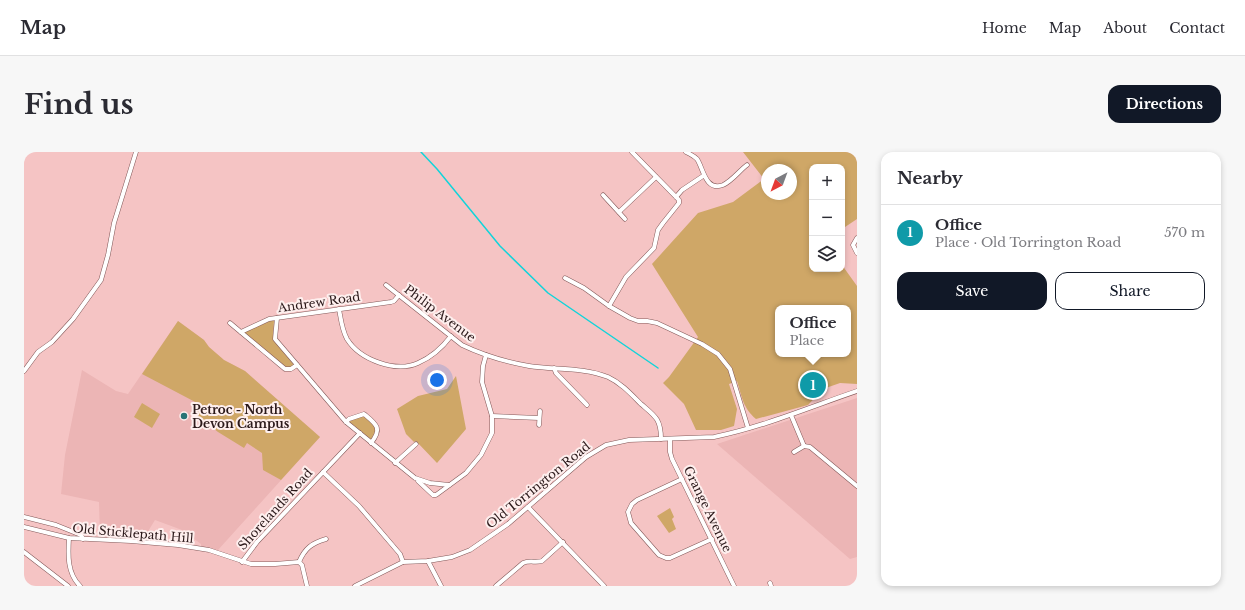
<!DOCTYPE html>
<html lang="en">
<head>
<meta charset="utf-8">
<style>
  :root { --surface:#fff; --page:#f7f7f7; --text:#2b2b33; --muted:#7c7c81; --line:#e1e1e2; --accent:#111827 }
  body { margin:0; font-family:"Libre Baskerville",serif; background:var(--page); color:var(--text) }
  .controls { position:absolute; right:12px; top:12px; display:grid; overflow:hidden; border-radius:8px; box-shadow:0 2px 6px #0003 }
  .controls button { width:36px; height:36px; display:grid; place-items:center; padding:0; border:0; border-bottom:1px solid var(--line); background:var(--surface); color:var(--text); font:20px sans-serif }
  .compass { position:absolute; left:737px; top:12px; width:36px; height:36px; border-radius:50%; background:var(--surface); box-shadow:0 2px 6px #0003; rotate:221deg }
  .you { position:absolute; left:413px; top:228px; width:14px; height:14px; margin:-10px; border:3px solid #fff; border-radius:50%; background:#1a73e8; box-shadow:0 0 0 6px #1a73e833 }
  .badge { display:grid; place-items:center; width:26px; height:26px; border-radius:50%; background:var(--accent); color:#fff; font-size:13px; font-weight:700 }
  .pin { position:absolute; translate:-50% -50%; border:2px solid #fff; box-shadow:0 1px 4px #0006 }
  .popup { position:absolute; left:751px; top:153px; width:76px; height:52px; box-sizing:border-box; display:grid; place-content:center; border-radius:8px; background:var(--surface); filter:drop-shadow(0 1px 3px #0005); font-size:13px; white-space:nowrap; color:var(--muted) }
  .popup b { font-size:15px; color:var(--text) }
  .popup::after { content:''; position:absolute; left:50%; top:100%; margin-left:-8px; border:8px solid transparent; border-top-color:var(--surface) }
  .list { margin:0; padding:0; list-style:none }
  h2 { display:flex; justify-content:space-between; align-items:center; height:52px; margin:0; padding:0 16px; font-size:17px }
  h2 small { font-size:13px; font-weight:400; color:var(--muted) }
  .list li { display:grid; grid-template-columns:26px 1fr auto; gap:12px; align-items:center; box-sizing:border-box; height:56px; padding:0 16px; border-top:1px solid var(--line) }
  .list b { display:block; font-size:15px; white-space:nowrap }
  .list p { margin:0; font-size:13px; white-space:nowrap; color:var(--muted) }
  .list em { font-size:13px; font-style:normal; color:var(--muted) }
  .actions { display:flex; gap:8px; padding:12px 16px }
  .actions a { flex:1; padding:9px 0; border:1px solid var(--accent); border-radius:12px; text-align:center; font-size:14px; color:var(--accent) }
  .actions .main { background:var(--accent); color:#fff }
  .icon { flex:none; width:22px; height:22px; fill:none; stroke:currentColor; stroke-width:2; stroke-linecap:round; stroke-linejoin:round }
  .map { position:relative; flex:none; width:833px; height:434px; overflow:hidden; border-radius:12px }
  header { display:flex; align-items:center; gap:24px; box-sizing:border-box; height:56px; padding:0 20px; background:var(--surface); border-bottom:1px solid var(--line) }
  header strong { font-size:19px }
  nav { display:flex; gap:22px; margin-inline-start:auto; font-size:14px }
  .intro { display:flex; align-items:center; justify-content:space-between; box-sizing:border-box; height:96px; padding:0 24px }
  h1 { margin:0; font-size:28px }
  .button { padding:10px 18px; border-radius:12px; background:var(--accent); color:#fff; font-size:14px; font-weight:700 }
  main { display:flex; gap:24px; padding:0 24px }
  aside { flex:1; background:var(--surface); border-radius:12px; box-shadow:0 2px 6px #0003 }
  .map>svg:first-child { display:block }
  .built { fill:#ecb5b5 }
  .green { fill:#cfa767; fill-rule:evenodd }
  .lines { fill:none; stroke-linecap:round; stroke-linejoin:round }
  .stream { stroke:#11d4da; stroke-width:1.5 }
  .minor-casing { stroke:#835959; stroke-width:5 }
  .minor { stroke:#fff; stroke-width:4 }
  .poi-dot { fill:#297476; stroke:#feefee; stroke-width:1.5 }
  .labels { text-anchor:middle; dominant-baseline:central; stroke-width:4; stroke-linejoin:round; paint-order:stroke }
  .street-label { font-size:12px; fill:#2b191a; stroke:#feefee }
  .poi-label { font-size:12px; font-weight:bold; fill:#2b191a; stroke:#feefee; text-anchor:start }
</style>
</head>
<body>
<header>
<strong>Map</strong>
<nav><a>Home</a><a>Map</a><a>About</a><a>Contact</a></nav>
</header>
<div class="intro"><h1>Find us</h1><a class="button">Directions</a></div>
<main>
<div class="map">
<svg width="833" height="434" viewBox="0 0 833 434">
  <rect width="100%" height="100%" fill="#f5c4c4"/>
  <!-- built -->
  <g class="built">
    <polygon points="154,169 180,188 185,195 200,208 221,219 296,285 194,398 177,395 177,392 158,378 131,368 123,381 122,386 76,384 75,350 37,342 41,303 58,218 92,239 104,242"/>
    <polygon points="833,246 833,405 826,407 693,292"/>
  </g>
  <!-- green -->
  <g class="green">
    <path d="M719,0H833V67L818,77V15H788V117H818V113L833,134V232L816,231L799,237L784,253L732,267C719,256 718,245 713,229L705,232L713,257L710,274L697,278H672L660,252L639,231L645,225L674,185L628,112L674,61L709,50L740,27ZM743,18H767V42H743ZM754,156H824V202H754Z"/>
    <polygon points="154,169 180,188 185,195 200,208 221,219 296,285 257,328 239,318 238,301 223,291 220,296 194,280 170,261 175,252 118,222"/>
    <polygon points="246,169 250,169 249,186 270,213 266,216 262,216 220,180"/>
    <polygon points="432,224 442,277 413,311 392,289 390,290 382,282 373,257 394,244 423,237"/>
    <polygon points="118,251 136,262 128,276 110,265"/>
    <path d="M339,264C350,272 356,275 347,289L325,270L326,268Z"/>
    <polygon points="646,356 650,365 648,367 652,377 645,381 633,364"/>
  </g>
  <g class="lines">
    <!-- stream -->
    <polyline class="stream" points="397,0 413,17 476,94 524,141 634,216"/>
    <defs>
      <g id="minor">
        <path d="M662,0C666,2 670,4 673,7C679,15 681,40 699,33C708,29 715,19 723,13"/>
        <polyline points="579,43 601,67"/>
        <polyline points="652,45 658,38 679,24"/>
        <polyline points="595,60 632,25"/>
        <polyline points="833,86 829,93 833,101"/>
        <polyline points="541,126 560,136 585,154 606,166 614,169 623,169 633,171 678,192 694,202 706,217 724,276"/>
        <path d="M362,133L438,193C459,203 482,210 505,214C531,218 559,215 584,225C597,231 607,242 617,252C631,264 637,267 637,287"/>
        <polyline points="585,154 602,125 630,96 634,78 639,71 655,51 655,48 608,0"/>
        <path d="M315,157C317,168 318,178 323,187C336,208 372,221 394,211C408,205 418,196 427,184"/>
        <polyline points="253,166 251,187 322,270 391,326 406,331 425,333"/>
        <polyline points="206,171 261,217 267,217 273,213"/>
        <polyline points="217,180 245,167 367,150 370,149 375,143"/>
        <polyline points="530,216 532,221 563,253"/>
        <polyline points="0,219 14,200 28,190 49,167 77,128 84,103 90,71 112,0"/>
        <polyline points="767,263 780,294"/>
        <polyline points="468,264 515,266"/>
        <path d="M322,270L325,267L340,262C352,272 359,276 347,291"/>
        <polyline points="515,273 516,259"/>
        <polyline points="646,287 646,300 648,307 710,434"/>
        <polyline points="780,294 786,295 833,334"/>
        <polyline points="770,300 780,294"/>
        <polyline points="371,311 392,292"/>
        <polyline points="299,320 335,354 376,402 379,410"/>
        <polyline points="658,327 613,348 608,352 604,360 607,371 635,403 642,406 646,406 688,387"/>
        <polyline points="394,329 409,343 412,343 442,321 457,303 468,281 468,264 458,230 459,214 462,203"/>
        <polyline points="504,355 580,434"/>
        <polyline points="0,365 32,373 57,383 59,387"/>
        <polyline points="0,375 45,386 107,389 154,393 185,398 227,412 251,412 275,410 278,413 283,434"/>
        <path d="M45,386C44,403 43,421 56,434"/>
        <polyline points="0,400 44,434"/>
        <polyline points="404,409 417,434"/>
        <polyline points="218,410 233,390 336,281"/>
        <path d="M275,410C281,396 288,391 302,387"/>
        <polyline points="746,431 747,434"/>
        <path d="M331,434L379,410L404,409L428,405L446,398L484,372L562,305L582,293L605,288L690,285C739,275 786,255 833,239"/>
        <path d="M472,434L499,411C505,408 512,411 518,409L539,390"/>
      </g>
    </defs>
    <!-- minor casing -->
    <use href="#minor" class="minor-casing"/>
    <!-- minor -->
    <use href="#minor" class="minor"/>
  </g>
  <!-- markers -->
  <circle class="poi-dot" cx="160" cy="264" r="4"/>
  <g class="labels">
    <!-- street labels -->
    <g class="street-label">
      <text transform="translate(295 150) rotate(-8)">Andrew Road</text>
      <text transform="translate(416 161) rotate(37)">Philip Avenue</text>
      <text transform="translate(514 333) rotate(-39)">Old Torrington Road</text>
      <text transform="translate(251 357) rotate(-48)">Shorelands Road</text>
      <text transform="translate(684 357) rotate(64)">Grange Avenue</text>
      <text transform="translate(109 381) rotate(5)">Old Sticklepath Hill</text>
    </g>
    <!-- poi labels -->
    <g class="poi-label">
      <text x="168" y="257">Petroc - North<tspan x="168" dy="14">Devon Campus</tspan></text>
    </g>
  </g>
</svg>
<div class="controls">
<button>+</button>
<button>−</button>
<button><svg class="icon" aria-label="layers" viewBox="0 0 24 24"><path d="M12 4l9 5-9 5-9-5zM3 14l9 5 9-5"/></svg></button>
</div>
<svg class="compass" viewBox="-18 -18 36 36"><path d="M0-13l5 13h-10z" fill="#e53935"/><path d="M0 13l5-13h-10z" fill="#7c7c81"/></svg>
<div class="you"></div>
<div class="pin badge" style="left:789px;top:233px;background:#0f9aa8">1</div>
<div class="popup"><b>Office</b>Place</div>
</div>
<aside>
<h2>Nearby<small></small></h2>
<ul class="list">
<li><span class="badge" style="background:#0f9aa8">1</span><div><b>Office</b><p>Place · Old Torrington Road</p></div><em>570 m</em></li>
</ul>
<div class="actions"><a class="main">Save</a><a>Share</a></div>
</aside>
</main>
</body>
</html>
